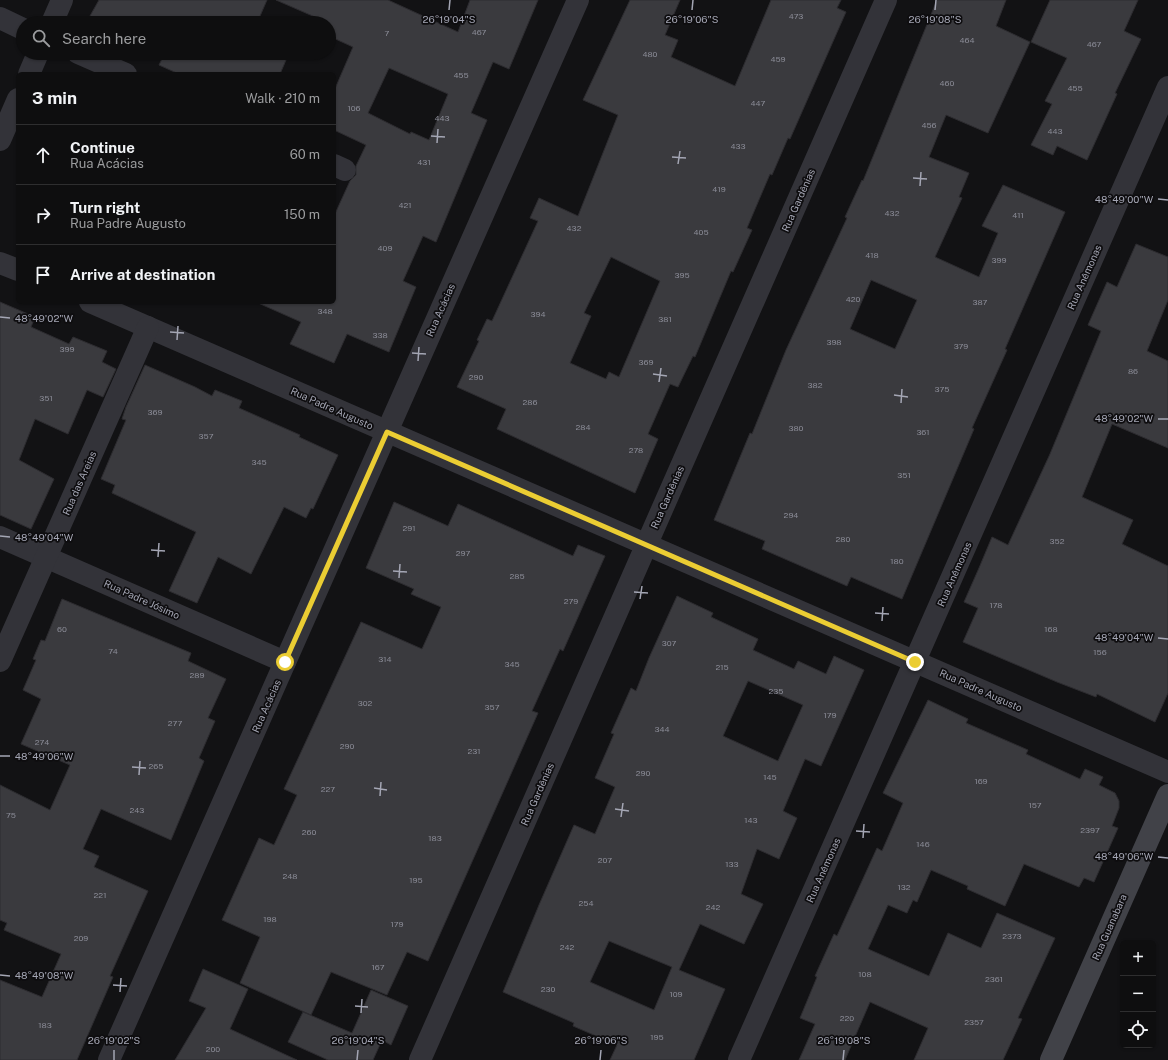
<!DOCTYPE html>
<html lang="en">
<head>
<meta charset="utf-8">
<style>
  :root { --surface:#0e0e0f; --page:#1c1c1d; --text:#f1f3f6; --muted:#9b9c9e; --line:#2e2e2f }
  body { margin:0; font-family:"Public Sans",sans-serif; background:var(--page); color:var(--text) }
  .controls { position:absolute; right:12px; bottom:12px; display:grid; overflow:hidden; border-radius:6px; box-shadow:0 1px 3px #0004 }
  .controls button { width:36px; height:36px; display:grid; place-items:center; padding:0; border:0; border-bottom:1px solid var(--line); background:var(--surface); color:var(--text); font:20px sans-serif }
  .stop { position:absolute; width:12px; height:12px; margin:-9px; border:3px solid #ebcd33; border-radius:50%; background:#fff }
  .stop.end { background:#ebcd33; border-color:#fff; box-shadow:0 1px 4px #0008 }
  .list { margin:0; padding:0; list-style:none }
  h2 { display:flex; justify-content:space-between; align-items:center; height:52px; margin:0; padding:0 16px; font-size:17px }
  h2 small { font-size:13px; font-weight:400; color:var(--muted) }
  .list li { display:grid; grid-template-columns:26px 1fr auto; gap:12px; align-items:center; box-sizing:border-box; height:60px; padding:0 16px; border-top:1px solid var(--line) }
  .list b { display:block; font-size:15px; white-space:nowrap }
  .list p { margin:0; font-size:13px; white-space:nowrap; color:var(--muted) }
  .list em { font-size:13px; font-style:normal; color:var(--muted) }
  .icon { flex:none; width:22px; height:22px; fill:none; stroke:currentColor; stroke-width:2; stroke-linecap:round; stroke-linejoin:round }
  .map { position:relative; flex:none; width:1168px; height:1060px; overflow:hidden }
  .search { position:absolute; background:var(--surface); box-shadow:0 1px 3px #0004; left:16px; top:16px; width:320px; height:44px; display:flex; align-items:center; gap:10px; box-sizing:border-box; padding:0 14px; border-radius:22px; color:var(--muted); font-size:15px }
  .panel { position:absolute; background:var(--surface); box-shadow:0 1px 3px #0004; left:16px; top:72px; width:320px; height:232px; border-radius:6px }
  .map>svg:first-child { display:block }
  .building { fill:#3a3a3e; stroke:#2d2c30; fill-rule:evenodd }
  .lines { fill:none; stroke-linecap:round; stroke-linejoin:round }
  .street { stroke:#333339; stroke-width:22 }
  .secondary { stroke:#414248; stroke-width:22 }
  .route { stroke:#ebcd33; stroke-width:5 }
  .ticks { fill:none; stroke:#a4a6b4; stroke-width:1.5 }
  .labels { text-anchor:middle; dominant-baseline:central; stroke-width:3.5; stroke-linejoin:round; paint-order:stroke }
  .number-label { font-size:8px; fill:#8a8b96 }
  .street-label { font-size:10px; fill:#a4a6b4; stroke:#0e0d0f }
  .ticks-label { font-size:10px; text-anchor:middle; fill:#a4a6b4; stroke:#0e0d0f; stroke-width:3.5; stroke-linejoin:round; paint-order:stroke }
</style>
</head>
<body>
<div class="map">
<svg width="1168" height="1060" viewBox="0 0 1168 1060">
  <rect width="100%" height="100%" fill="#121214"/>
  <!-- building -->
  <g class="building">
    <polygon points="99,0 267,0 257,23 86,23"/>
    <path d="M276,0H388L458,32L470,0H538L509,69L493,62L471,113L487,120L436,242L423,236L403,281L416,287L389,352L347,334L334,363L290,344L301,322L256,302H334V216L350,181L356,175V166L366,145L334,130V91L353,47L329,36V23H313L315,17ZM389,68L448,94L429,140L411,132L410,134L368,113Z"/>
    <path d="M630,0H680L665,35L678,40L671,57L735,86L771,0H841L837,8L846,12L790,139L788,138L772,175L770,174L747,228L752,230L733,272L731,271L695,357L693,356L678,387L670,384L648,434L658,439L635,493L497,429L506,409L457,387L479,341L477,340L487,319L492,321L538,221L530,218L539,198L578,216L618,115L583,100ZM611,257L660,281L619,377L609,372L606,379L570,363L591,316L584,313Z"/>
    <path d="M937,0H1006L996,26L1030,42L988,133L946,115L929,157L969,173L959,197L962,198L935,257L979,277L998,233L982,226L1003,185L1065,212L1005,349L1007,350L972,428L974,429L902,599L851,577L847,586L762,549L765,541L714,520L750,433L752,434L786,350L847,218L845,217L862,180L863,181ZM871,280L917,300L895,349L850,329Z"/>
    <polygon points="1050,0 1138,0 1124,31 1141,39 1115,93 1117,94 1087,160 1057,146 1053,155 1031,145 1052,104 1045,101 1067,58 1031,42"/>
    <polygon points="165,53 289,53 280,74 179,74 159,65"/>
    <polygon points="1136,244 1168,257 1168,300 1147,351 1168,361 1168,448 1112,424 1082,497 1133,520 1122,544 1168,566 1168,693 1155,722 1097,694 1096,697 1057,682 963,642 978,608 964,602 979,568 992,537 1008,545 1050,454 1101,331 1088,325 1107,282 1117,287"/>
    <polygon points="0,302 35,317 31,327 69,344 73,337 107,351 102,362 116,369 103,397 87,390 68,434 35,419 19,460 54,479 31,529 0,515"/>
    <polygon points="145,365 195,387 212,396 215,390 242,401 239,408 300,435 299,437 338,455 313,509 311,508 306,518 284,507 251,574 218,557 197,603 169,591 196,532 112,493 115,485 101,479 126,420 122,419 126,407"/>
    <polygon points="394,502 448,526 458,504 573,556 578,545 605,556 563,651 560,649 532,711 538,713 428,961 407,952 387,995 331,972 311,1015 240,983 260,937 222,920 259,838 274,845 297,795 284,789 361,622 422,649 441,607 411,594 414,589 366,568"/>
    <path d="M677,596L713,613L711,617L758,639L753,650L794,669L798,661L826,674L834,656L864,670L821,766L805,759L783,811L797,818L779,859L757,849L741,894L763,904L744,944L700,924L679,970L725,989L694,1060H610L617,1045L573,1026L574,1023L503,992L539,905L574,825L595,834L615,787L595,778L614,734L611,733L631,688L636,691L649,658ZM748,681L803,705L778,761L723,736ZM609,941L672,967L654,1010L590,982Z"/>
    <polygon points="62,599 191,653 188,661 226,679 208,718 215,721 199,758 204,761 171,840 101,809 83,849 99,856 94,867 148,891 110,976 113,977 77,1060 0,1060 0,980 42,997 61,954 4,930 7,923 0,920 0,785 50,810 70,765 21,744 41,699 23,690 36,660 33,659 41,640 45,641"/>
    <polygon points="928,700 968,719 966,723 1028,750 1026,754 1080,779 1085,769 1103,777 1099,785 1115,793 1119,801 1119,808 1112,826 1118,828 1094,882 1084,878 1079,887 1024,864 1005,906 967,889 968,886 931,870 917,902 913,900 907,913 888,905 868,949 929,976 948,933 981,948 997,913 1055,938 1018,1018 1022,1019 1003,1060 914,1060 928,1028 870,1002 845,1060 799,1060 815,1024 800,1018 817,977 815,976 834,934 837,936 877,848 882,851 903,803 883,793"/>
    <polygon points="203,969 248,989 230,1029 297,1060 175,1060 206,1008 189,1001"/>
    <polygon points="371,990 408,1006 391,1045 382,1040 373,1060 328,1060 288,1042 303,1012 352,1033"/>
  </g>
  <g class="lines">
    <!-- street -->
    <g class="street">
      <polyline points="0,18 23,29"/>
      <polyline points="52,23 62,0"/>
      <polyline points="78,53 126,74"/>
      <polyline points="29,74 38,53"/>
      <polyline points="0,140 18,99"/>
      <polyline points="334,165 345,170"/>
      <polyline points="0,263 18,270"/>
      <polyline points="90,302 1168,772"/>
      <polyline points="0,537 285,662"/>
      <polyline points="0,661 148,327"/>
      <polyline points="109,1060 578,0"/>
      <polyline points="420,1060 886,0"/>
      <polyline points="739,1060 1168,87"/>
    </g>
    <!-- secondary -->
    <polyline class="secondary" points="1051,1060 1168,795"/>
  </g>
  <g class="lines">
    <!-- route -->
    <polyline class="route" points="285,662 387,432 915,662"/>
  </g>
  <!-- ticks -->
  <path class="ticks" d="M449,10L450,0M692,10L693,0M935,10L936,0M431,136L445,137M437,143L438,129M672,157L686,158M678,164L680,151M913,178L927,179M920,186L921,172M1158,199L1168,200M0,317L10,318M170,332L184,333M177,340L178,326M412,353L426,354M418,361L419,347M653,374L667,376M659,382L661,368M894,395L908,397M901,403L902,389M1158,419H1168M0,536L10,537M151,550L165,551M158,557L159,543M393,571L407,572M399,578L400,564M634,592L648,593M640,599L642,586M875,613L889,614M882,621L883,607M1158,638L1168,639M0,756H10M132,767L146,768M139,775L140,761M374,788L387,790M380,796L381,782M615,809L629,811M621,817L623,803M856,831L870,832M863,838L864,824M1158,857L1168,858M0,975L10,976M113,985L127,986M120,992L121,978M355,1006L368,1007M361,1013L362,999M114,1060V1050M357,1060L358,1050M600,1060L601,1050M843,1060L844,1050"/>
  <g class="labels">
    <!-- number labels -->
    <g class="number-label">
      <text x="796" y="16">473</text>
      <text x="479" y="32">467</text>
      <text x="387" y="33">7</text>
      <text x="967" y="40">464</text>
      <text x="1094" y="44">467</text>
      <text x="650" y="54">480</text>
      <text x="778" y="59">459</text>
      <text x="461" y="75">455</text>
      <text x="947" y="83">460</text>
      <text x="1075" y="88">455</text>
      <text x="758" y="103">447</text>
      <text x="354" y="108">106</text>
      <text x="442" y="118">443</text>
      <text x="929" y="125">456</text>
      <text x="1055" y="131">443</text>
      <text x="738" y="146">433</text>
      <text x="424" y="162">431</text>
      <text x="719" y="189">419</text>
      <text x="405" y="205">421</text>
      <text x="892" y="213">432</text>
      <text x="1018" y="215">411</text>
      <text x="574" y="228">432</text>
      <text x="701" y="232">405</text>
      <text x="385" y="248">409</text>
      <text x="872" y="255">418</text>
      <text x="999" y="260">399</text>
      <text x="682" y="275">395</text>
      <text x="853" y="299">420</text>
      <text x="980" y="302">387</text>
      <text x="325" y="311">348</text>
      <text x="538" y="314">394</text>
      <text x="665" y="319">381</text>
      <text x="380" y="335">338</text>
      <text x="834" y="342">398</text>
      <text x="961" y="346">379</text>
      <text x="67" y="349">399</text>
      <text x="646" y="362">369</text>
      <text x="1133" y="371">86</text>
      <text x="476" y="377">290</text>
      <text x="815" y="385">382</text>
      <text x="942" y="389">375</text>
      <text x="46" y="398">351</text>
      <text x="530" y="402">286</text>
      <text x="155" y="412">369</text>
      <text x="583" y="427">284</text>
      <text x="796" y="428">380</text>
      <text x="923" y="432">361</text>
      <text x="206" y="436">357</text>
      <text x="636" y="450">278</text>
      <text x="259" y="462">345</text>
      <text x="904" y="475">351</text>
      <text x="791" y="515">294</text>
      <text x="409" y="528">291</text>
      <text x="843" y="539">280</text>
      <text x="1057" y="541">352</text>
      <text x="463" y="553">297</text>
      <text x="897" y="561">180</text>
      <text x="517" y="576">285</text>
      <text x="571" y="601">279</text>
      <text x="996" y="605">178</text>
      <text x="62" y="629">60</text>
      <text x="1051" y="629">168</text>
      <text x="669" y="643">307</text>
      <text x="113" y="651">74</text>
      <text x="1100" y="652">156</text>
      <text x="385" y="659">314</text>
      <text x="512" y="664">345</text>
      <text x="722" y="667">215</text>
      <text x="197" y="675">289</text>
      <text x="776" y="691">235</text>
      <text x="365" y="703">302</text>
      <text x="492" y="707">357</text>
      <text x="830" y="715">179</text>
      <text x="175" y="723">277</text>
      <text x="662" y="729">344</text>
      <text x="42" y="742">274</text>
      <text x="347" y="746">290</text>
      <text x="474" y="751">231</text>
      <text x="156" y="766">265</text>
      <text x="643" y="773">290</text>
      <text x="770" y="777">145</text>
      <text x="981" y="781">169</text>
      <text x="328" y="789">227</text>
      <text x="1035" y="805">157</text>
      <text x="137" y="810">243</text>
      <text x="11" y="815">75</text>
      <text x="751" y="820">143</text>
      <text x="1090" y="830">2397</text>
      <text x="309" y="832">260</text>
      <text x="435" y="838">183</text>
      <text x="923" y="844">146</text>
      <text x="605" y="860">207</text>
      <text x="732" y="864">133</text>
      <text x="290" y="876">248</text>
      <text x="416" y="880">195</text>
      <text x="904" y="887">132</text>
      <text x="100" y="895">221</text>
      <text x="586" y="903">254</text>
      <text x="713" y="907">242</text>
      <text x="270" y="919">198</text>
      <text x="397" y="924">179</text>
      <text x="1012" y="936">2373</text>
      <text x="81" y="938">209</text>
      <text x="567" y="947">242</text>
      <text x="378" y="967">167</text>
      <text x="865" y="974">108</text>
      <text x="994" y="979">2361</text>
      <text x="548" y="989">230</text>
      <text x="676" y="994">109</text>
      <text x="847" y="1018">220</text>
      <text x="974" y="1022">2357</text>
      <text x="45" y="1025">183</text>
      <text x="657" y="1037">195</text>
      <text x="213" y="1049">200</text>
    </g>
    <!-- street labels -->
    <g class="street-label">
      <text transform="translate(798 200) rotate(-66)">Rua Gardênias</text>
      <text transform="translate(1084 277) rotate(-66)">Rua Anêmonas</text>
      <text transform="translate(440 310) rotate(-66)">Rua Acácias</text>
      <text transform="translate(332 408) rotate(24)">Rua Padre Augusto</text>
      <text transform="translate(79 483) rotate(-66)">Rua das Areias</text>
      <text transform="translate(667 497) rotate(-66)">Rua Gardênias</text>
      <text transform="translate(954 574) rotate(-66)">Rua Anêmonas</text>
      <text transform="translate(142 599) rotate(24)">Rua Padre Jósimo</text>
      <text transform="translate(981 690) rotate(24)">Rua Padre Augusto</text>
      <text transform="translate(266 706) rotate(-66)">Rua Acácias</text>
      <text transform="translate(537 794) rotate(-66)">Rua Gardênias</text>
      <text transform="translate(823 870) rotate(-66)">Rua Anêmonas</text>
      <text transform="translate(1109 927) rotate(-66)">Rua Guanabara</text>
    </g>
  </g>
  <g class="ticks-label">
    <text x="449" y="23">26°19'04"S</text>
    <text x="692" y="23">26°19'06"S</text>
    <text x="935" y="23">26°19'08"S</text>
    <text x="1124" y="203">48°49'00"W</text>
    <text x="44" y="322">48°49'02"W</text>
    <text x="1124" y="422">48°49'02"W</text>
    <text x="44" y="541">48°49'04"W</text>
    <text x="1124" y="641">48°49'04"W</text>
    <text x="44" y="760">48°49'06"W</text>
    <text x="1124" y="860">48°49'06"W</text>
    <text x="44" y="979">48°49'08"W</text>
    <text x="114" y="1044">26°19'02"S</text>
    <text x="358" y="1044">26°19'04"S</text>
    <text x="601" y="1044">26°19'06"S</text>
    <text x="844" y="1044">26°19'08"S</text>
  </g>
</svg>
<div class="controls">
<button>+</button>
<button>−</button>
<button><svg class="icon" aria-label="locate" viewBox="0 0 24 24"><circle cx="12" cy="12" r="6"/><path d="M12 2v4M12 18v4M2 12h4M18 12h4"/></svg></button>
</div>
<div class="stop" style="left:285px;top:662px"></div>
<div class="stop end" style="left:915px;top:662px"></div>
<div class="search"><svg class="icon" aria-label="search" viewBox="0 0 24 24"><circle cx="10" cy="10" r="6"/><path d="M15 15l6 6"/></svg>Search here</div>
<section class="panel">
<h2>3 min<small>Walk · 210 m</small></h2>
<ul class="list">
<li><svg class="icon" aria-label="ahead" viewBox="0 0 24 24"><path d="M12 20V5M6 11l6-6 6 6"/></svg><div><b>Continue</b><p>Rua Acácias</p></div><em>60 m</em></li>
<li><svg class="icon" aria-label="right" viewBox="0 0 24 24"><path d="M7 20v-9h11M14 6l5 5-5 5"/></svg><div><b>Turn right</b><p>Rua Padre Augusto</p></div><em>150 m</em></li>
<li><svg class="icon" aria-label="arrive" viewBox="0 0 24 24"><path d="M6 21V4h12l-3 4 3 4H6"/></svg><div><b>Arrive at destination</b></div></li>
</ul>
</section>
</div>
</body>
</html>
